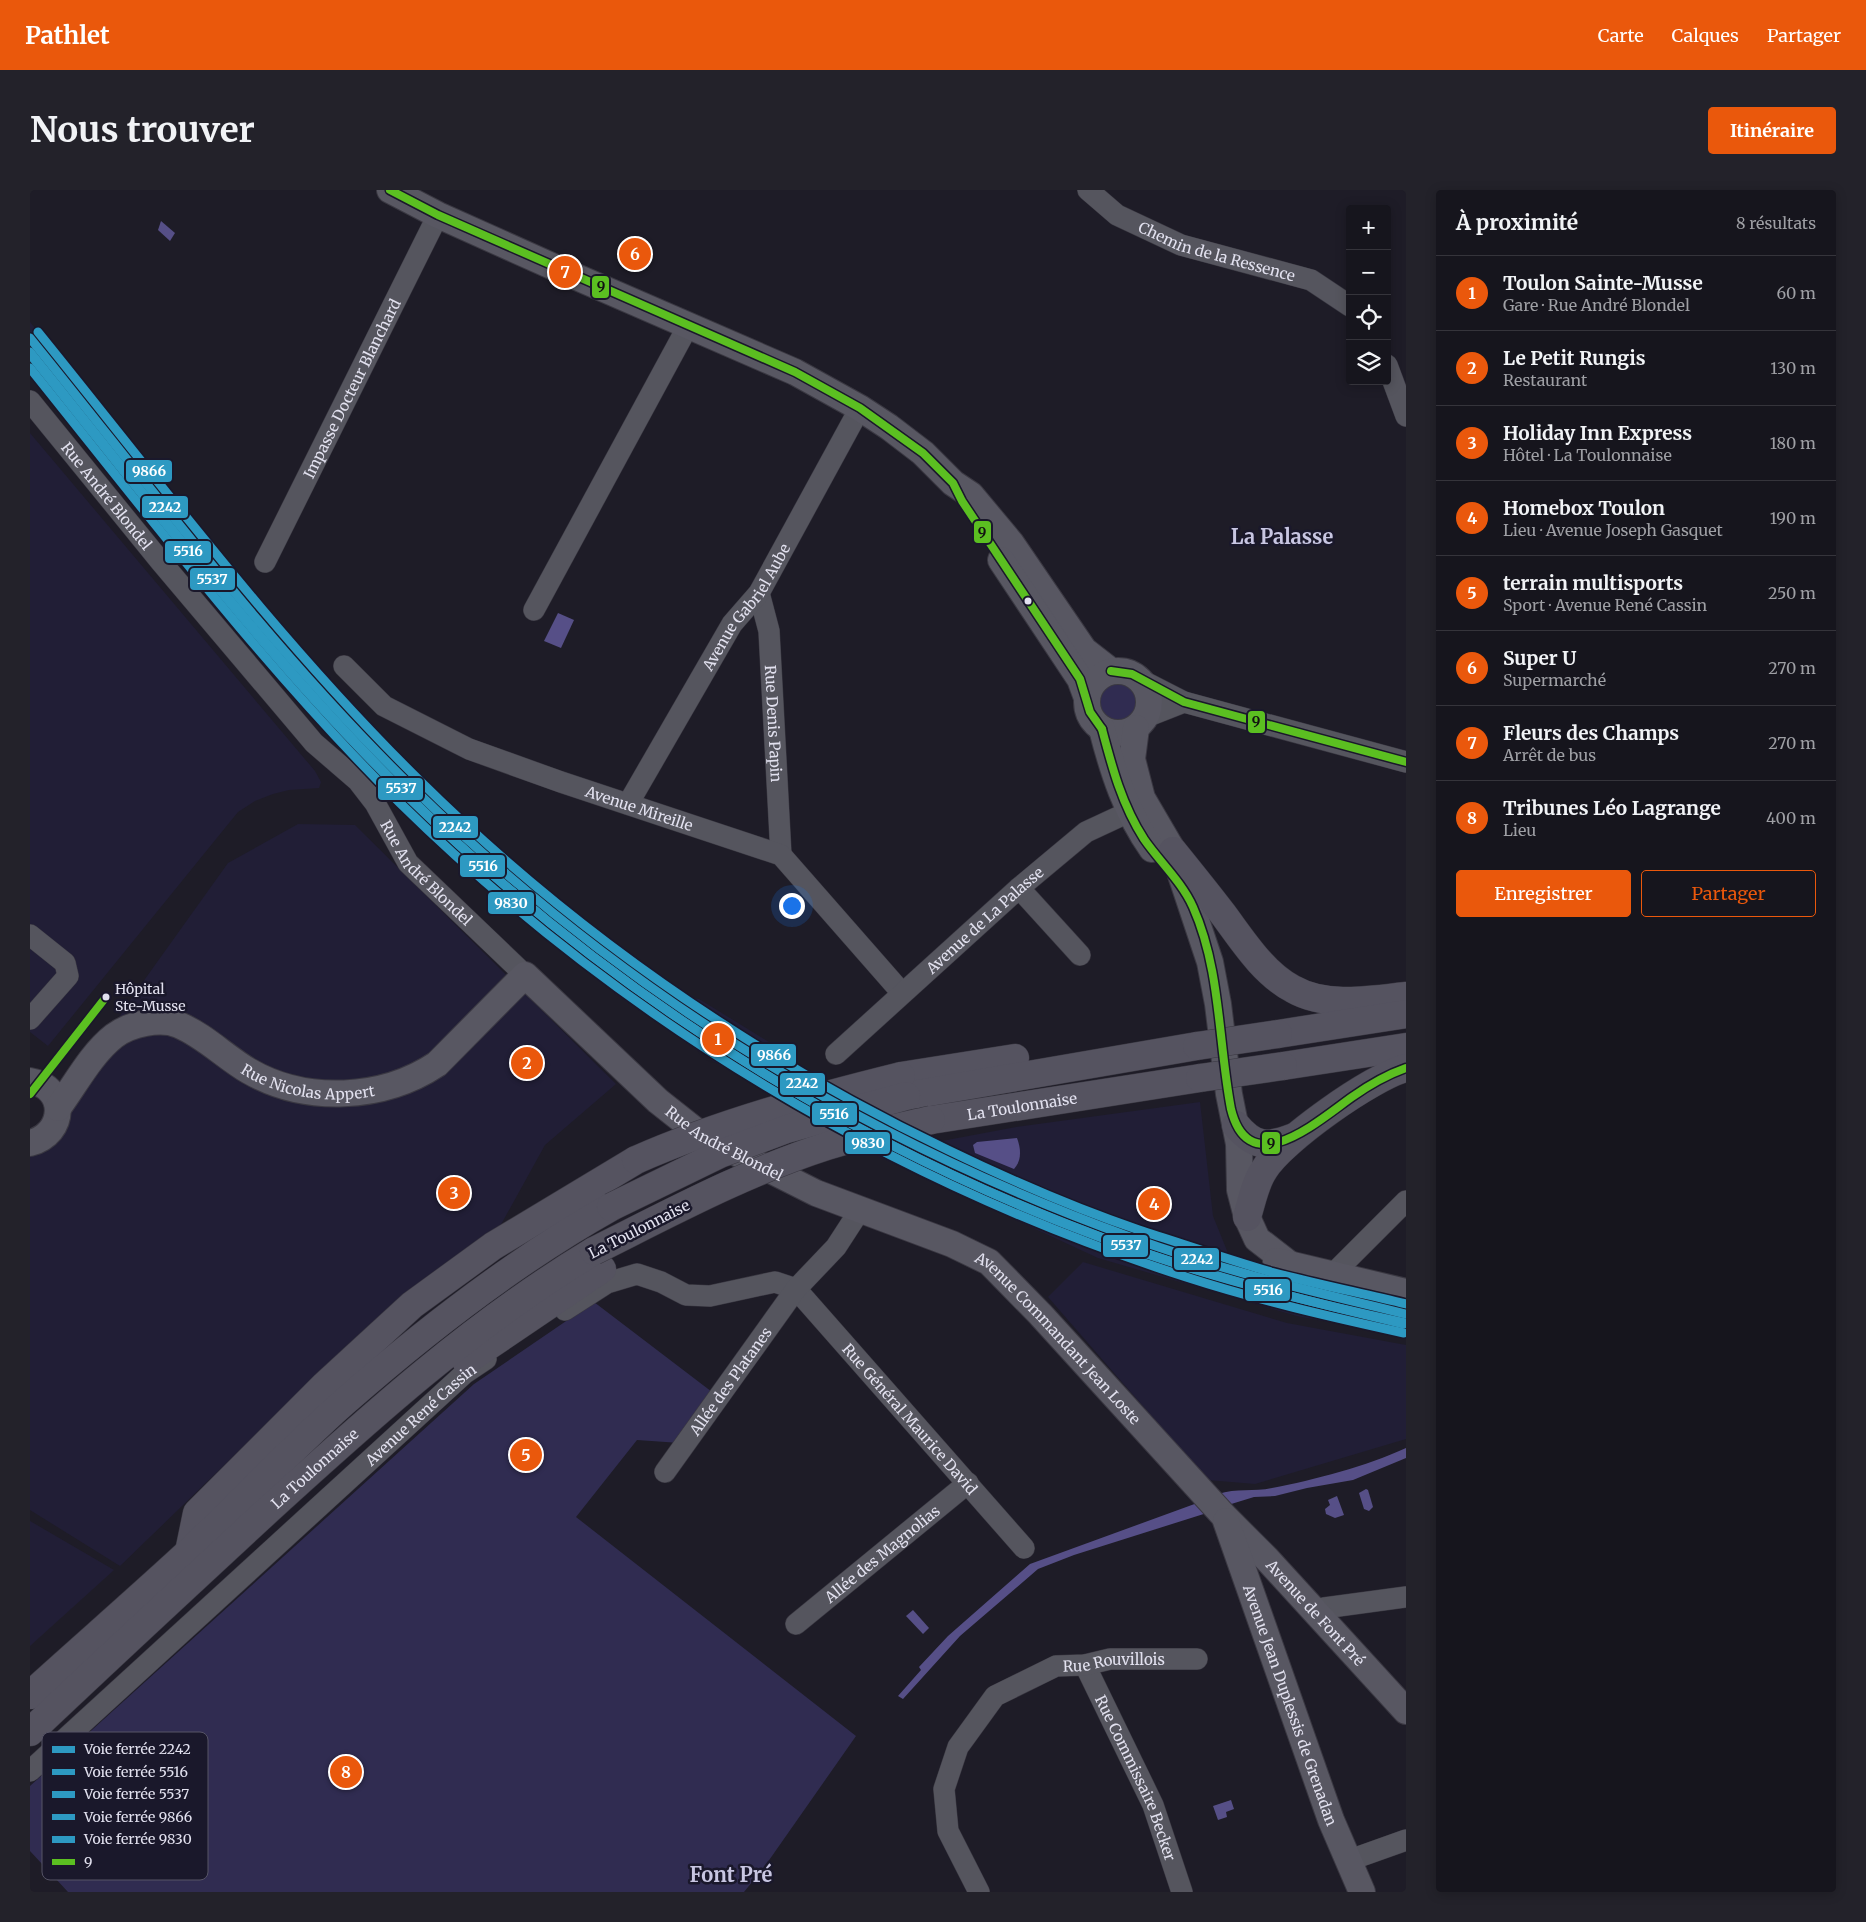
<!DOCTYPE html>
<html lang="fr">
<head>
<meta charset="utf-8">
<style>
  :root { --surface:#16151d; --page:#23222a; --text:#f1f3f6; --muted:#9e9fa4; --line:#35343b; --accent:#ea580c }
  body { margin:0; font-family:Merriweather,serif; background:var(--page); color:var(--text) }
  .controls { position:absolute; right:15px; top:15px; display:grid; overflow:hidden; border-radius:5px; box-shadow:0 2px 12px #0003 }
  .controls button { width:45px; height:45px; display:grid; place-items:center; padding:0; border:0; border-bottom:1px solid var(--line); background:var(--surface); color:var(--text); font:25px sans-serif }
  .you { position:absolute; left:761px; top:715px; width:18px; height:18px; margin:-12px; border:4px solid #fff; border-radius:50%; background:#1a73e8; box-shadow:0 0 0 8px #1a73e833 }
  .badge { display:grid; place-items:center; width:32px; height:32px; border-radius:50%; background:var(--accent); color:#fff; font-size:16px; font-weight:700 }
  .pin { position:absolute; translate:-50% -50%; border:2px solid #fff; box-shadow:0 1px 5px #0006 }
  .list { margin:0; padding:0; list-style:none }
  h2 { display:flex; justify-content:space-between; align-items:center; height:65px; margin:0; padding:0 20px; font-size:21px }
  h2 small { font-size:16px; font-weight:400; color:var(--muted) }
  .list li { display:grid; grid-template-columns:32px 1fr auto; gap:15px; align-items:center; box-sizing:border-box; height:75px; padding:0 20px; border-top:1px solid var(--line) }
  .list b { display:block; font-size:19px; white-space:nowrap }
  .list p { margin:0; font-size:16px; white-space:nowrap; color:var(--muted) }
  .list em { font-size:16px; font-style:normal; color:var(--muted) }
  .actions { display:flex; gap:10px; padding:15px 20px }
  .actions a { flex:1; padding:11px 0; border:1px solid var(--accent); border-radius:5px; text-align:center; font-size:18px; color:var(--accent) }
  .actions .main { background:var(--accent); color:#fff }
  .icon { flex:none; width:28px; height:28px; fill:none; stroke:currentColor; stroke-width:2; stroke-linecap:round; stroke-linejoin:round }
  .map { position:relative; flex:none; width:1376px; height:1702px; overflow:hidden; border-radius:5px }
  header { display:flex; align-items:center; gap:30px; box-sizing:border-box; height:70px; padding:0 25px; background:var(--accent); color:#fff }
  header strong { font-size:24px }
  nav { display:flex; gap:28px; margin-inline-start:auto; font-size:18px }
  .intro { display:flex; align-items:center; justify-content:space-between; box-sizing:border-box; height:120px; padding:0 30px }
  h1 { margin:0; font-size:35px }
  .button { padding:12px 22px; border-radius:5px; background:var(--accent); color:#fff; font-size:18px; font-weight:700 }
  main { display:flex; gap:30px; padding:0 30px }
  aside { flex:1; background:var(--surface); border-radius:5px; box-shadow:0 2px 12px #0003 }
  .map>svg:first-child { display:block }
  .built { fill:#211e36 }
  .green { fill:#302c51 }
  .water { fill:#564f87 }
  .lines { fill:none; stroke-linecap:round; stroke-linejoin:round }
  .minor-casing { stroke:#3a3842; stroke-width:22 }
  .major-casing { stroke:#3a3842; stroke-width:28 }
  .highway-casing { stroke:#3a3842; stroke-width:29 }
  .minor { stroke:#55555e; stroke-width:21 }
  .major { stroke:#585762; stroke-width:26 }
  .highway { stroke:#555360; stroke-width:28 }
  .highway-bridge-casing { stroke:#3a3842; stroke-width:29; stroke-linecap:butt }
  .highway-bridge { stroke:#555360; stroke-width:28 }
  .bus-1-casing { stroke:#1a182b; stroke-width:11 }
  .bus-1 { stroke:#5bbf21; stroke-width:8 }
  .rail-1-casing { stroke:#1a182b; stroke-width:12 }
  .rail-2-casing { stroke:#1a182b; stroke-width:12 }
  .rail-3-casing { stroke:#1a182b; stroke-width:12 }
  .rail-4-casing { stroke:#1a182b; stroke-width:12 }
  .rail-5-casing { stroke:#1a182b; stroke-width:12 }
  .rail-1 { stroke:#2d99c2; stroke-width:9 }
  .rail-2 { stroke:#2d99c2; stroke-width:9 }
  .rail-3 { stroke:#2d99c2; stroke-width:9 }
  .rail-4 { stroke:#2d99c2; stroke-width:9 }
  .rail-5 { stroke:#2d99c2; stroke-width:9 }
  .bus-dot { fill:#e2e1ef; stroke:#1a182b; stroke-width:2 }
  .labels { text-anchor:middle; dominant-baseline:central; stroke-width:5; stroke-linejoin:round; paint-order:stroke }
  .bus-label { font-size:14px; fill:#e2e1ef; stroke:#1a182b; text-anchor:start }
  .street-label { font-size:15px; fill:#e2e1ef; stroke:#1a182b }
  .district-label { font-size:20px; font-weight:bold; fill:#c8c6e2; stroke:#1a182b }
  .key { fill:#1a182b; stroke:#565466; stroke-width:1 }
  .key-label { font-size:14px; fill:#e2e1ef }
  .line-badge { stroke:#1a182b; stroke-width:2 }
  .badge-label { font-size:14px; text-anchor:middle; font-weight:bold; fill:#fff }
  .pale-badge-label { font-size:14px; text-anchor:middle; font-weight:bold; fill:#111 }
</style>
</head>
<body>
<header>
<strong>Pathlet</strong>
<nav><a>Carte</a><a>Calques</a><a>Partager</a></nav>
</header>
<div class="intro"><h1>Nous trouver</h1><a class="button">Itinéraire</a></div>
<main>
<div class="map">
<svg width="1376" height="1702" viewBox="0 0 1376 1702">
  <rect width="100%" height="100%" fill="#1e1c27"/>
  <!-- built -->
  <g class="built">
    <polygon points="0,132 222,403 393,589 495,685 558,737 660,808 669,809 765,868 760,876 810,904 764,918 683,871 587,805 449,694 401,649 293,537 0,183"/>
    <polygon points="0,243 285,581 291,592 289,598 259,600 243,604 225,611 208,622 18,856 0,842"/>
    <polygon points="268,634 325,635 586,894 515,955 468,1040 274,1198 90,1376 0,1320 0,962 105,803 198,673"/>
    <polygon points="1170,912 1183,1026 1200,1068 1304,1098 1376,1109 1376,1147 1267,1126 1068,1068 843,964 986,937"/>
    <polygon points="1053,1072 1257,1133 1376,1155 1376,1249 1225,1294 1177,1290 1018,1107"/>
    <polygon points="0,1331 84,1380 0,1456"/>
  </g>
  <!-- green -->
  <g class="green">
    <circle cx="1088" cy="511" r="30"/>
    <polygon points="564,1112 686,1205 650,1253 607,1250 546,1327 826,1546 735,1676 714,1702 38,1702 0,1661 0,1596 444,1194"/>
  </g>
  <!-- water -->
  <g class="water">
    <polygon points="131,31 145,43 140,51 128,40"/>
    <polygon points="528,423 544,430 531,458 514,451"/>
    <path d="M987,948C991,959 992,970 984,979L945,963L943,955L947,952Z"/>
    <path d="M1376,1258V1268L1323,1290L1277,1298L1245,1306L1224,1307L1198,1315L1188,1304C1206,1298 1224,1302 1242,1298C1284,1290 1337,1276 1376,1258Z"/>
    <polygon points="1336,1299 1338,1300 1343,1317 1339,1321 1334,1319 1329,1303"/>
    <polygon points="1307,1306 1314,1325 1305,1328 1296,1324 1295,1319 1300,1315 1298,1310"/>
    <polygon points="1170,1312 1180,1322 1044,1365 1008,1379 930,1446 873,1509 868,1506 891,1480 889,1477 918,1446 1000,1374"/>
    <polygon points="883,1420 899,1438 893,1444 876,1426"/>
    <polygon points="1201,1610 1204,1619 1196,1622 1197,1627 1188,1630 1183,1616"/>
  </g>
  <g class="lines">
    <defs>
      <g id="minor">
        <path id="s1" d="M1058,0L1087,25L1151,55L1281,90L1320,116"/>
        <polyline points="1357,175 1376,226"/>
        <path id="s2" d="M0,211L131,372L284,553L328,591L345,613L378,673L495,785"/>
        <path id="s3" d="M235,372L408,25"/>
        <path id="s4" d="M729,403L739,441L751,665"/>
        <polyline points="504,420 658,136"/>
        <path id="s5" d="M314,476L354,516L439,559L531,592L751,665L872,803"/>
        <polyline points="1111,490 1154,512 1376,572"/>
        <polyline points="1116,527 1154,512"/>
        <path id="s6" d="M598,614L702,434L729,403L830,218"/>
        <polyline points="989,698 1050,765"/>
        <polyline points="0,745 35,773 38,786 0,829"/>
        <path id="s7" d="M806,864L989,698L1056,642L1099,622L1110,610"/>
        <polyline points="1301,1086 1376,1011"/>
        <path id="s8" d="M535,1120L577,1093L607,1084L631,1092L656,1105L680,1106L745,1092L766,1099L994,1358"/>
        <path id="s9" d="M635,1282L766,1099L806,1057L830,1020"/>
        <polyline points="1286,1424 1294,1418 1376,1407"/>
        <path id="s10" d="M766,1434L938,1293"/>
        <path id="s11" d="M1055,1475L1123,1615L1152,1702"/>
        <path id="s12" d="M0,1581L435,1183L456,1169"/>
        <polyline points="1320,1670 1376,1650"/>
        <path id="s13" d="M949,1702L918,1641L914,1599L928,1557L965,1506L1026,1476L1055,1475L1080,1469H1167"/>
      </g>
      <g id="major">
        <polyline points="360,0 408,25 535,82 765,182 830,218 859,237 893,263 923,293 941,305 981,353 1054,460 1081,481"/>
        <polyline points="971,370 1050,489 1057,508"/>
        <circle cx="1088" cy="512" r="31"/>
        <polyline points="1106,538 1102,569 1112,608 1143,661 1180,772 1188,814 1199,904 1209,954 1210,1000 1217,1027 1227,1049 1262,1076"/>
        <path d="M1072,539C1083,582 1096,622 1122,659"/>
        <path d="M0,891C38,897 36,944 0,953"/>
        <path id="s14" d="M28,918C45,895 61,864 84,846C100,834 130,827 149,835C175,846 195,867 219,881C276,914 353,910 407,874L495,785L628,911L671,945L786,1003L922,1054L959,1072L1010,1124L1194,1326L1237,1369L1376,1521"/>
        <polyline points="1246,1071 1376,1102"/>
        <path id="s15" d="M1196,1331L1301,1630L1332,1702"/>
      </g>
      <g id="highway">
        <path d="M1143,661C1160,682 1177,703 1193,724C1213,751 1233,783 1263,799C1296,818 1341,810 1376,806"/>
        <polyline points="1248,844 1376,824"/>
        <polyline points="1253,876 1376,857"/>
        <polyline points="871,886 985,868"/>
        <polyline points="876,906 1167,856"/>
        <path id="s16" d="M901,930L1170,888"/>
        <path d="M1206,935C1225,958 1238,957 1264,947"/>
        <path d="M1217,1027C1222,1011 1225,993 1234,980C1251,951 1343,886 1376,878"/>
        <polyline points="436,1171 572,1079"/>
        <polyline points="159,1362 167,1323 295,1195 382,1115 463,1056 606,970"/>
        <path d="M0,1505C53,1457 107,1410 159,1362C211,1313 260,1260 313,1213C396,1140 485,1071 581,1017"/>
        <path id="s17" d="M0,1542C78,1468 158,1394 237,1321C340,1227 444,1133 564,1061"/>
      </g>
    </defs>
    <!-- minor casing -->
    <use href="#minor" class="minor-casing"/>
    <!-- major casing -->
    <use href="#major" class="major-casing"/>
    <!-- highway casing -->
    <use href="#highway" class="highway-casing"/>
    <!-- minor -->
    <use href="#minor" class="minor"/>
    <!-- major -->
    <use href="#major" class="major"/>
    <!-- highway -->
    <use href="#highway" class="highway"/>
    <defs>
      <g id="highway-bridge">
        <polyline points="1167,856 1248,844"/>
        <polyline points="1170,888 1253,876"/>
        <path d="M606,970C690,933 782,908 871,886"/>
        <polyline points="581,1017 690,964 757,939 876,906"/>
        <path d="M564,1061C640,1023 716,982 797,956C831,945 866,938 901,930"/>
      </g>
    </defs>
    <!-- highway-bridge casing -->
    <use href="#highway-bridge" class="highway-bridge-casing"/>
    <!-- highway-bridge -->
    <use href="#highway-bridge" class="highway-bridge"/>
    <defs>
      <g id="bus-1">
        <polyline points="360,0 408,25 765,182 830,218 893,263 923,293 932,311 1050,489 1060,522 1072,539"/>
        <polyline points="1081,481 1102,484 1154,512 1376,572"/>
        <path d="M1072,539C1082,577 1092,615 1114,649C1129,671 1152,692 1163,717C1191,780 1188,851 1201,919C1219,993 1288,931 1322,907C1339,895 1356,885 1376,878"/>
        <polyline points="0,904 76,807"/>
      </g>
    </defs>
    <!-- bus-1 casing -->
    <use href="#bus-1" class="bus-1-casing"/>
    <!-- bus-1 -->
    <use href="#bus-1" class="bus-1"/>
    <defs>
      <path id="rail-1" d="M0,148C124,301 242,461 383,598C588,799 830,949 1100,1047C1190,1080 1283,1102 1376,1124"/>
      <path id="rail-2" d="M0,164C121,314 238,471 377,606C582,806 828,961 1098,1057C1188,1089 1281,1112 1374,1134"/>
      <path id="rail-3" d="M0,162C122,313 239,469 377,605C597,822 870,987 1166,1080C1235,1101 1305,1118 1376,1133"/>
      <path id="rail-4" d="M8,142C131,294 249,452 389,590C543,742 722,866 918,960C980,990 1044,1018 1109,1040C1153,1054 1197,1069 1241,1082C1286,1094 1331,1103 1376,1114"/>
      <path id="rail-5" d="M0,178C119,326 235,479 370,613C591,830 861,992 1156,1087C1227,1110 1301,1127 1374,1143"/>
    </defs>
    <!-- rail-1 casing -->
    <use href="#rail-1" class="rail-1-casing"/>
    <!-- rail-2 casing -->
    <use href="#rail-2" class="rail-2-casing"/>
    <!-- rail-3 casing -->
    <use href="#rail-3" class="rail-3-casing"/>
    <!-- rail-4 casing -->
    <use href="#rail-4" class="rail-4-casing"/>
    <!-- rail-5 casing -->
    <use href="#rail-5" class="rail-5-casing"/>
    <!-- rail-1 -->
    <use href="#rail-1" class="rail-1"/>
    <!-- rail-2 -->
    <use href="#rail-2" class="rail-2"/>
    <!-- rail-3 -->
    <use href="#rail-3" class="rail-3"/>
    <!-- rail-4 -->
    <use href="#rail-4" class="rail-4"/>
    <!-- rail-5 -->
    <use href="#rail-5" class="rail-5"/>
  </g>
  <!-- markers -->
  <g class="bus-dot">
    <circle cx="998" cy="411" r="4.5"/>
    <circle cx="76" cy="807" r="4.5"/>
  </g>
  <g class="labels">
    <!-- bus labels -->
    <g class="bus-label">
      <text x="85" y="799">Hôpital<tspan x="85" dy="17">Ste-Musse</tspan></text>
    </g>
    <!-- street labels -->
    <g class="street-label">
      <text stroke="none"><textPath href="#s1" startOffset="145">Chemin de la Ressence</textPath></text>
      <text stroke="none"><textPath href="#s3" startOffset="194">Impasse Docteur Blanchard</textPath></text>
      <text stroke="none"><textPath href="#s2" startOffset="122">Rue André Blondel</textPath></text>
      <text stroke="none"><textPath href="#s6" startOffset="230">Avenue Gabriel Aube</textPath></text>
      <text stroke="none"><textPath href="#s4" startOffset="132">Rue Denis Papin</textPath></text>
      <text stroke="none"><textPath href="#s5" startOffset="332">Avenue Mireille</textPath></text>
      <text stroke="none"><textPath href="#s2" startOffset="618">Rue André Blondel</textPath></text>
      <text stroke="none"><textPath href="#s7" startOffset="200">Avenue de La Palasse</textPath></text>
      <text stroke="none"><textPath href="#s14" startOffset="305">Rue Nicolas Appert</textPath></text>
      <text stroke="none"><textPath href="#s16" startOffset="92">La Toulonnaise</textPath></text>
      <text stroke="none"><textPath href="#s14" startOffset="829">Rue André Blondel</textPath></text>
      <text transform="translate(609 1039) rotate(-27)">La Toulonnaise</text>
      <text stroke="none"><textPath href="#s14" startOffset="1222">Avenue Commandant Jean Loste</textPath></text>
      <text stroke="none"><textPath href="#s9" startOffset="112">Allée des Platanes</textPath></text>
      <text stroke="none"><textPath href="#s12" startOffset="529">Avenue René Cassin</textPath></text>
      <text stroke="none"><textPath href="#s8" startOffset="420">Rue Général Maurice David</textPath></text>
      <text stroke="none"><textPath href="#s17" startOffset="388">La Toulonnaise</textPath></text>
      <text stroke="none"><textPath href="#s10" startOffset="111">Allée des Magnolias</textPath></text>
      <text stroke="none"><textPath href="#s14" startOffset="1599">Avenue de Font Pré</textPath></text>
      <text stroke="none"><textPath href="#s13" startOffset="344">Rue Rouvillois</textPath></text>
      <text stroke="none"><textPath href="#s15" startOffset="195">Avenue Jean Duplessis de Grenadan</textPath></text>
      <text stroke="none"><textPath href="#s11" startOffset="124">Rue Commissaire Becker</textPath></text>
    </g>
    <!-- district labels -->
    <g class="district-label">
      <text x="1252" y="346">La Palasse</text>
      <text x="701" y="1684">Font Pré</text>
    </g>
  </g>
  <!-- legend -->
  <rect x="12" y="1542" width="166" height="148" rx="8" class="key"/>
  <rect x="22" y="1556" width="23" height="7" fill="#2d99c2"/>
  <rect x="22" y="1579" width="23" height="6" fill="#2d99c2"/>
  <rect x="22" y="1601" width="23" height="7" fill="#2d99c2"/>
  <rect x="22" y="1624" width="23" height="6" fill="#2d99c2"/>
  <rect x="22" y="1646" width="23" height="7" fill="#2d99c2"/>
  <rect x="22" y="1669" width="23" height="6" fill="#5bbf21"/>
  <g class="key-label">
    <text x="54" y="1564">Voie ferrée 2242</text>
    <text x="54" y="1587">Voie ferrée 5516</text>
    <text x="54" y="1609">Voie ferrée 5537</text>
    <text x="54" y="1632">Voie ferrée 9866</text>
    <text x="54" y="1654">Voie ferrée 9830</text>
    <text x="54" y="1677">9</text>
  </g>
  <g class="line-badge">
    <rect x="561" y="85" width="19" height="24" rx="5" fill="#5bbf21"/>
    <rect x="95" y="269" width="48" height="24" rx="5" fill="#2d99c2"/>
    <rect x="111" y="305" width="48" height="24" rx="5" fill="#2d99c2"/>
    <rect x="943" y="330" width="19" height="24" rx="5" fill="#5bbf21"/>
    <rect x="134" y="350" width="48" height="24" rx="5" fill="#2d99c2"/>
    <rect x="159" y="377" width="47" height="24" rx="5" fill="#2d99c2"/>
    <rect x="1217" y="520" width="19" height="24" rx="5" fill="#5bbf21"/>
    <rect x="347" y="587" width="47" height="24" rx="5" fill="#2d99c2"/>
    <rect x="402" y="625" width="47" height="24" rx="5" fill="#2d99c2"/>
    <rect x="429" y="664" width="47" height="24" rx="5" fill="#2d99c2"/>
    <rect x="457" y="701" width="48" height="24" rx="5" fill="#2d99c2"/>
    <rect x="720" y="853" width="47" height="24" rx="5" fill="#2d99c2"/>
    <rect x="749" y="882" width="47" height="24" rx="5" fill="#2d99c2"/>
    <rect x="781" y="912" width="47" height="24" rx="5" fill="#2d99c2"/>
    <rect x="814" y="941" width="47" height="24" rx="5" fill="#2d99c2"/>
    <rect x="1231" y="941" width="20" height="24" rx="5" fill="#5bbf21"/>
    <rect x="1072" y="1044" width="47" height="24" rx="5" fill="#2d99c2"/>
    <rect x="1143" y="1057" width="47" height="24" rx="5" fill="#2d99c2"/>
    <rect x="1214" y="1088" width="47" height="24" rx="5" fill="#2d99c2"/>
  </g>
  <g class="badge-label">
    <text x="119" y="286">9866</text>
    <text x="135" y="322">2242</text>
    <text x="158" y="366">5516</text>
    <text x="182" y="394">5537</text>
    <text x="371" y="603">5537</text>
    <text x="425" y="642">2242</text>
    <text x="453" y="681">5516</text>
    <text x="481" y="718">9830</text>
    <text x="744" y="870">9866</text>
    <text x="772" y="898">2242</text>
    <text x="804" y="929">5516</text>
    <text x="838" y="958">9830</text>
    <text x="1096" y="1060">5537</text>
    <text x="1167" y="1074">2242</text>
    <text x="1238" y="1105">5516</text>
  </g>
  <g class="pale-badge-label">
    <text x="571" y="101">9</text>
    <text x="952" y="347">9</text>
    <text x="1226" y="536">9</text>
    <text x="1241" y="958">9</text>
  </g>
</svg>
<div class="controls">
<button>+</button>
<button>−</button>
<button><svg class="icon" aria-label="locate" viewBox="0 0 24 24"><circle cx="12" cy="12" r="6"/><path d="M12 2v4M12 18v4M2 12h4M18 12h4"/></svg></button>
<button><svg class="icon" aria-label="layers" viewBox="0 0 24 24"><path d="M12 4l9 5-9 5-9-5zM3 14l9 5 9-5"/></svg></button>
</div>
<div class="you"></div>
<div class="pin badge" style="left:688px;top:849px">1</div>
<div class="pin badge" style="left:497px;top:873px">2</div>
<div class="pin badge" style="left:424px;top:1003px">3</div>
<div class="pin badge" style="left:1124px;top:1014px">4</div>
<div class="pin badge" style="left:496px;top:1265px">5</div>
<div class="pin badge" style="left:605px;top:64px">6</div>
<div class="pin badge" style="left:535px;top:82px">7</div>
<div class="pin badge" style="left:316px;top:1582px">8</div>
</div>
<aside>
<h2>À proximité<small>8 résultats</small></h2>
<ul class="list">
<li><span class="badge">1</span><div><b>Toulon Sainte-Musse</b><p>Gare · Rue André Blondel</p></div><em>60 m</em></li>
<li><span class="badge">2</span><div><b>Le Petit Rungis</b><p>Restaurant</p></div><em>130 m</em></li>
<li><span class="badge">3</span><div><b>Holiday Inn Express</b><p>Hôtel · La Toulonnaise</p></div><em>180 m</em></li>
<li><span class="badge">4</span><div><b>Homebox Toulon</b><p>Lieu · Avenue Joseph Gasquet</p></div><em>190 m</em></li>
<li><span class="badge">5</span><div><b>terrain multisports</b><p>Sport · Avenue René Cassin</p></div><em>250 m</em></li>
<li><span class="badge">6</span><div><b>Super U</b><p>Supermarché</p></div><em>270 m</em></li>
<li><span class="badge">7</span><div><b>Fleurs des Champs</b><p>Arrêt de bus</p></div><em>270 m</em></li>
<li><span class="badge">8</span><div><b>Tribunes Léo Lagrange</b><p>Lieu</p></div><em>400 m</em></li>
</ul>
<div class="actions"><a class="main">Enregistrer</a><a>Partager</a></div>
</aside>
</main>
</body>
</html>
